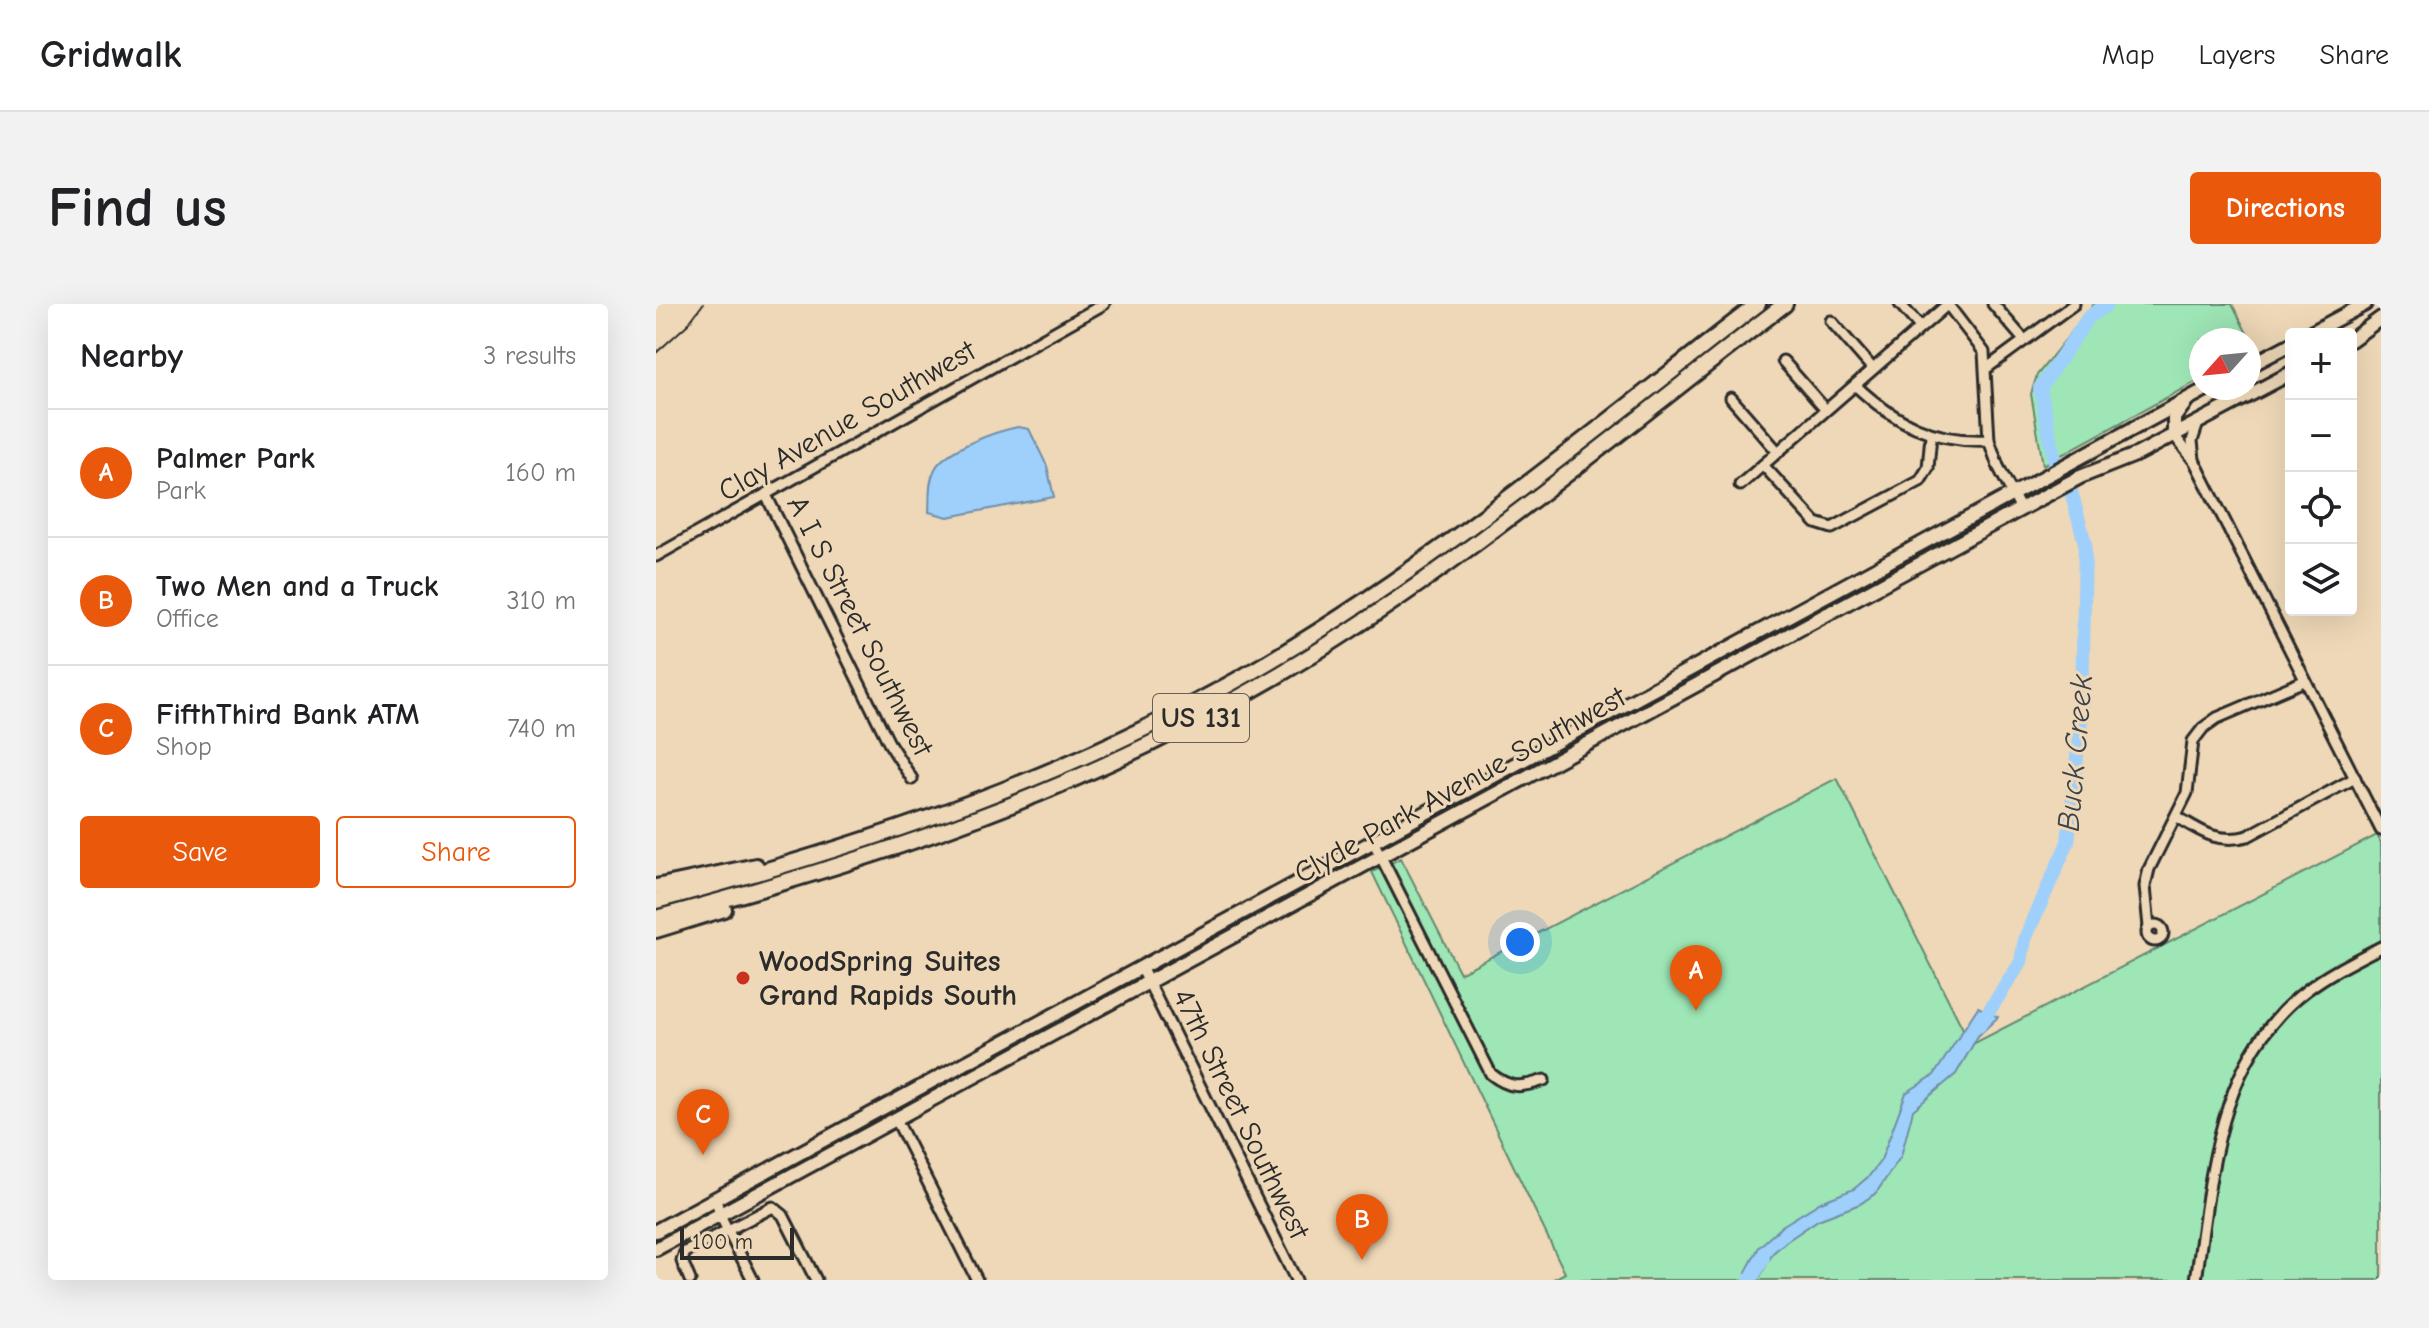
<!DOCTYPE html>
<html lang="en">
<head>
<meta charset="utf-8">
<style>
  :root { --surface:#fff; --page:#f2f2f2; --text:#202124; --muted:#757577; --line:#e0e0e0; --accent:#ea580c }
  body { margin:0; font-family:"Comic Neue",sans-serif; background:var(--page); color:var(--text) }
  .controls { position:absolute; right:24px; top:24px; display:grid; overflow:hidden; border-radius:8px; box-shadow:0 8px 32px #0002 }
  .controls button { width:72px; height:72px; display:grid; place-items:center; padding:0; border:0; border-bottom:2px solid var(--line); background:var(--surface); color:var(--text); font:40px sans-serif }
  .compass { position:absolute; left:1533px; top:24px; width:72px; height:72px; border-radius:50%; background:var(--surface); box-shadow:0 8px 32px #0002; rotate:243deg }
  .scale { position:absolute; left:24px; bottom:20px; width:114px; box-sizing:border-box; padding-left:8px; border:4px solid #2b2b2b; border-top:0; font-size:22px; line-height:28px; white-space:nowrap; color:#2b2b2b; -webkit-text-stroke:6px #eed8b7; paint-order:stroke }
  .you { position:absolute; left:864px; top:638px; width:28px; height:28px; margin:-20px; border:6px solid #fff; border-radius:50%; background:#1a73e8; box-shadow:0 0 0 12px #1a73e833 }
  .badge { display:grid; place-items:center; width:52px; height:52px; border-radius:50%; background:var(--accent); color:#fff; font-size:26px; font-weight:700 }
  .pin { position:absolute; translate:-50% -66px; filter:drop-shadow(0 2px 4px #0008) }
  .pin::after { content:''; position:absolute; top:42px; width:28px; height:24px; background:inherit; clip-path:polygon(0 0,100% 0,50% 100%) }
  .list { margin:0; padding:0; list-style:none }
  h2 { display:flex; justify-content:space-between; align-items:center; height:104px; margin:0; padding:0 32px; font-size:34px }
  h2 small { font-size:26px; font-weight:400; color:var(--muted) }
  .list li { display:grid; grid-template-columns:52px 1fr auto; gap:24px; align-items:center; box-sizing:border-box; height:128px; padding:0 32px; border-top:2px solid var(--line) }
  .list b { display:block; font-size:30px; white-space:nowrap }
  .list p { margin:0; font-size:26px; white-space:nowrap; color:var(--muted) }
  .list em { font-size:26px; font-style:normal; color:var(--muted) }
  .actions { display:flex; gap:16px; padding:24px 32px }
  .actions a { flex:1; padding:18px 0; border:2px solid var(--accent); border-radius:8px; text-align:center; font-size:28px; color:var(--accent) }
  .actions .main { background:var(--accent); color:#fff }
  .icon { flex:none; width:44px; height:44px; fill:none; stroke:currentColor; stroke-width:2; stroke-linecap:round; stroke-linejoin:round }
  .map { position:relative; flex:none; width:1725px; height:976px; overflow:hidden; border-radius:8px }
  header { display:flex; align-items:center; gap:48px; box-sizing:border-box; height:112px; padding:0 40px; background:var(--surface); border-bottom:2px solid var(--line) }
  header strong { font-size:38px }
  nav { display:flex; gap:44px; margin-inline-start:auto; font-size:28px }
  .intro { display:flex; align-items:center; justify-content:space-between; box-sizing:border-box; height:192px; padding:0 48px }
  h1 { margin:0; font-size:56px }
  .button { padding:20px 36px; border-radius:8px; background:var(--accent); color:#fff; font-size:28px; font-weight:700 }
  main { display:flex; gap:48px; padding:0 48px }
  aside { flex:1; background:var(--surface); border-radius:8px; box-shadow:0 8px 32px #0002 }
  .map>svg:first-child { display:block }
  .green { fill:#9ee6b5; stroke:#648870; stroke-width:2 }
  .water { fill:#9ed0fb; stroke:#708ea8; stroke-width:2 }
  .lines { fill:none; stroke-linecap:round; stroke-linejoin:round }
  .river { stroke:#9ed0fb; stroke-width:14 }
  .minor-casing { stroke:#2b2b2b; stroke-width:15 }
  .major-casing { stroke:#2b2b2b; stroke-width:18 }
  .highway-casing { stroke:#2b2b2b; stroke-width:20 }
  .minor { stroke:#eed8b7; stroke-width:9 }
  .major { stroke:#eed8b7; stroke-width:12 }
  .highway { stroke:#eed8b7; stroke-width:14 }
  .rail { stroke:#2b2b2b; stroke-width:2 }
  .poi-dot { fill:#c8321e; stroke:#eed8b7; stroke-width:3 }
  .labels { text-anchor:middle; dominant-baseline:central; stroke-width:6; stroke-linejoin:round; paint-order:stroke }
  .shield { fill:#eed8b7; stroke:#665f55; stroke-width:2 }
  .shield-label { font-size:28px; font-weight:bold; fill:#2b2b2b }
  .street-label { font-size:30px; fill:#2b2b2b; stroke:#eed8b7 }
  .poi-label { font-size:30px; font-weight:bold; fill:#2b2b2b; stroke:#eed8b7; text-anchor:start }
  .water-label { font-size:32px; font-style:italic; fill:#3c444a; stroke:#eed8b7 }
</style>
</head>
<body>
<header>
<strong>Gridwalk</strong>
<nav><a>Map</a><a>Layers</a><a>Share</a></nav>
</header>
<div class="intro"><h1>Find us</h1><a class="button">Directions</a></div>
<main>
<aside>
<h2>Nearby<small>3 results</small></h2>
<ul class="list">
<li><span class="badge">A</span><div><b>Palmer Park</b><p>Park</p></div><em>160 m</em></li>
<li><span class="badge">B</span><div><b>Two Men and a Truck</b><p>Office</p></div><em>310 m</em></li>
<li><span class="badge">C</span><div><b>FifthThird Bank ATM</b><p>Shop</p></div><em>740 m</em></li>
</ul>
<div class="actions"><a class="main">Save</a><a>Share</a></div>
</aside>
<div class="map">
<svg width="1725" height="976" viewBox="0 0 1725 976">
  <rect width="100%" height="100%" fill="#eed8b7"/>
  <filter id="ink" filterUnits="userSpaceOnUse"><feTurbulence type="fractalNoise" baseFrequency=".0125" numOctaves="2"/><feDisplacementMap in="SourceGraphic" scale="16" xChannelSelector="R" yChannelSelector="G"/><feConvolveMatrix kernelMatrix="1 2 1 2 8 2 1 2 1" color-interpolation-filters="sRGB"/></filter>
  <g filter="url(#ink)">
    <!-- green -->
    <g class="green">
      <polygon points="1438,0 1576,0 1599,45 1593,49 1593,36 1545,36 1545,75 1387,161 1375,90 1381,71"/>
      <polygon points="1181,474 1315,741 1721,531 1725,539 1725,976 896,976 909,969 716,568 745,554 804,669"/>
    </g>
    <!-- water -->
    <g class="water">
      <path d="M362,123L373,125L391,162L398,193L292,213L273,208C274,193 272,178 279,165C289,145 341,127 362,123Z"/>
      <polygon points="1322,703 1342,713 1322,732 1300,770 1257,806 1245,852 1220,889 1204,900 1162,916 1131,937 1117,949 1104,973 1090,968 1103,943 1126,922 1165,898 1198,885 1213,872 1225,856 1250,789 1278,771"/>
    </g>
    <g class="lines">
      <!-- river -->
      <g class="river">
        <polyline points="1399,158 1384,84 1432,14 1451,0"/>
        <polyline points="1323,722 1365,658 1369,635 1412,538 1426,405 1429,239 1415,187"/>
        <polyline points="1094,976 1107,955"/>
      </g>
      <defs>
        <g id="minor">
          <polyline points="1244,0 1264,23"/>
          <polyline points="1337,0 1368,36"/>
          <polyline points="1292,1 1328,48 1333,136 1342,162 1365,206"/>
          <polyline points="1175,17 1217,65"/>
          <polyline points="1127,57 1169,105"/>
          <polyline points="1331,64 1418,0"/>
          <path d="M1199,81C1238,118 1278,139 1333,136"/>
          <polyline points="1075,94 1122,148"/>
          <polyline points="1518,131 1539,158 1725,526"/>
          <polyline points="1538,155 1536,137 1542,119"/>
          <polyline points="1107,161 1160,219 1176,224 1264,177 1272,164 1275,131"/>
          <polyline points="1084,181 1292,0"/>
          <polyline points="110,191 233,439 256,475"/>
          <polyline points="0,252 448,0"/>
          <path d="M1521,513C1546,528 1562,540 1592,532L1699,474"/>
          <path d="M718,539L835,770C854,785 865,784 888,776"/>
          <circle cx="1499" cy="629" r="8"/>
          <polyline points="1493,623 1489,582 1493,565 1531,489 1537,437 1547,424 1561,414 1648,377"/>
          <polyline points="486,665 640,976"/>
          <polyline points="240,815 321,976"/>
          <polyline points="60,895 64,911 97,976"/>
          <polyline points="34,976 26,957 29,948 117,903 127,911 160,976"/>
          <path d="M1540,976C1555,875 1561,753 1651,686C1673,669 1700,656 1725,643"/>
        </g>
        <g id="major">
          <polyline points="1653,30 1709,0"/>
          <polyline points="1695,36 1725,14"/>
          <polyline points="1593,62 1635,40"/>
          <polyline points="1518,131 1518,114 1529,99"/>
          <polyline points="0,927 1552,84"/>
          <polyline points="0,945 1424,173 1482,150 1635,69"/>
        </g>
        <g id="highway">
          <polyline points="0,583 100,562"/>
          <path d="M0,597C215,540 422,471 614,357C787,254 943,123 1102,0"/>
          <path d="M0,614C225,554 422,489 624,370C803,264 964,126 1129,0"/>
          <polyline points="0,626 68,605"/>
        </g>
      </defs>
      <!-- minor casing -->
      <use href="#minor" class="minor-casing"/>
      <!-- major casing -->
      <use href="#major" class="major-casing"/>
      <!-- highway casing -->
      <use href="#highway" class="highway-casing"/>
      <!-- minor -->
      <use href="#minor" class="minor"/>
      <!-- major -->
      <use href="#major" class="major"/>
      <!-- highway -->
      <use href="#highway" class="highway"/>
      <!-- rail -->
      <polyline class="rail" points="0,49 32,20 47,0"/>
    </g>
  </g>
  <!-- markers -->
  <circle class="poi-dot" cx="87" cy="674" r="8"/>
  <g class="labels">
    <!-- shield labels -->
    <rect class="shield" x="497" y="390" width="96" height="48" rx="6"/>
    <g class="shield-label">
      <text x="545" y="414">US 131</text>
    </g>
    <!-- street labels -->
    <g class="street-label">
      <text transform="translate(191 117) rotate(-30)">Clay Avenue Southwest</text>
      <text transform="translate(204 322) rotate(63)">A I S Street Southwest</text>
      <text transform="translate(804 481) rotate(-29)">Clyde Park Avenue Southwest</text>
      <text transform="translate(585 810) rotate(64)">47th Street Southwest</text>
    </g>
    <!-- poi labels -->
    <g class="poi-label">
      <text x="103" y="657">WoodSpring Suites<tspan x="103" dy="34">Grand Rapids South</tspan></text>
    </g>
    <!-- water labels -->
    <g class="water-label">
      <text transform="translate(1419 449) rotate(-85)">Buck Creek</text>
    </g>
  </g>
</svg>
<div class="controls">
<button>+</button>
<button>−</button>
<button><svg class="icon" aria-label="locate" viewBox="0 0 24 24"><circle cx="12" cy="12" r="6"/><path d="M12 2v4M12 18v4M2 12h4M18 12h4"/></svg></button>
<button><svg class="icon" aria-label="layers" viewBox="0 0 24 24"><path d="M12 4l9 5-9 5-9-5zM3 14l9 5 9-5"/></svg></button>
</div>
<svg class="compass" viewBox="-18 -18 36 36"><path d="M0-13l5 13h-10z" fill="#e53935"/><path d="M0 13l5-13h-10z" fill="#757577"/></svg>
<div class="scale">100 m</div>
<div class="you"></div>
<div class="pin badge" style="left:1040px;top:707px">A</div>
<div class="pin badge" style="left:706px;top:956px">B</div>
<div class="pin badge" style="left:47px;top:851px">C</div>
</div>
</main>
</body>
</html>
